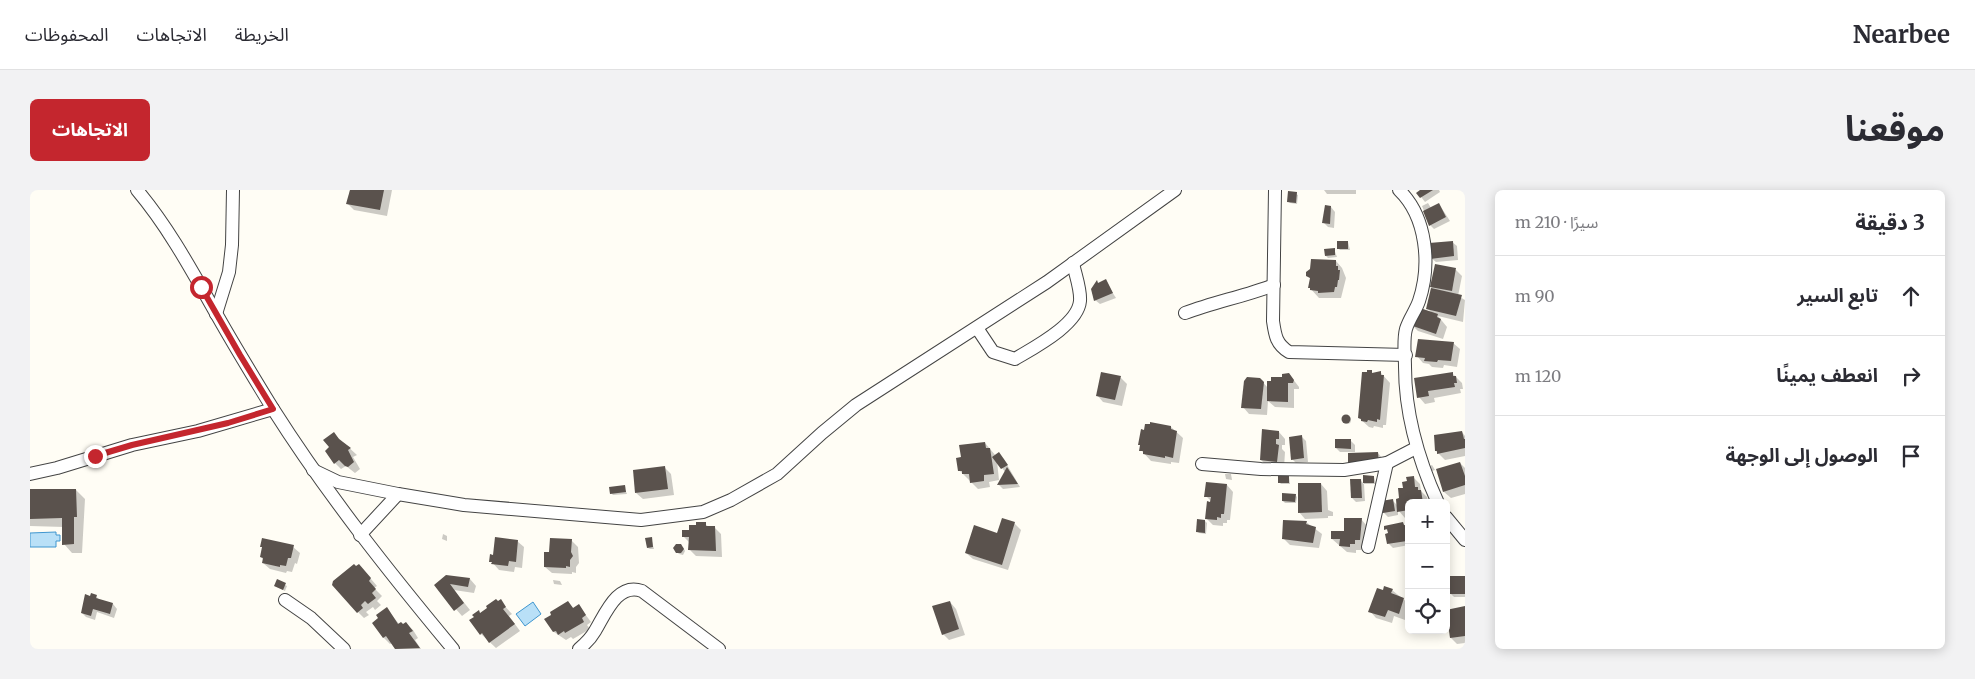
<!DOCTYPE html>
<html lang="ar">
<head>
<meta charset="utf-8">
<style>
  :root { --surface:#fff; --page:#f2f2f3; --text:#2b2b33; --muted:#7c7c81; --line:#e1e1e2; --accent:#c4262e }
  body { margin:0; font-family:Merriweather,"Noto Sans Arabic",serif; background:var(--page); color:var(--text); direction:rtl }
  .controls { position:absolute; right:15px; bottom:15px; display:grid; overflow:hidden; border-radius:8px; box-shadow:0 2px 12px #0003 }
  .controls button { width:45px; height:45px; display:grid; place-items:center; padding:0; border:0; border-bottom:1px solid var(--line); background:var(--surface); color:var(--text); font:25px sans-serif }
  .stop { position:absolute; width:15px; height:15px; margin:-11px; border:4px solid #c4262e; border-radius:50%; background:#fff }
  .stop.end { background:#c4262e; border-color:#fff; box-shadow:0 1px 5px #0008 }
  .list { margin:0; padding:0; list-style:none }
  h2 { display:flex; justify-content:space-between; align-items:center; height:65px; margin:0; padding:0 20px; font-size:21px }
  h2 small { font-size:16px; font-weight:400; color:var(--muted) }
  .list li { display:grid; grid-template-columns:32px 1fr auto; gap:15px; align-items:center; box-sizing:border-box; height:80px; padding:0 20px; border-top:1px solid var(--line) }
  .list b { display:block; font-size:19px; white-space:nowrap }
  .list em { font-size:16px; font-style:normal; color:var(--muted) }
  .icon { flex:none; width:28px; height:28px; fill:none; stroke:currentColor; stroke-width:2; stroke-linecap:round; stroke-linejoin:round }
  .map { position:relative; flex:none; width:1435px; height:459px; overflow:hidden; direction:ltr; border-radius:8px }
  header { display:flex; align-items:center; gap:30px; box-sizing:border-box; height:70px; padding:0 25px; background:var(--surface); border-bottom:1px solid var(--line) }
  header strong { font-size:24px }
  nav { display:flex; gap:28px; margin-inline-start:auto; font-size:18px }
  .intro { display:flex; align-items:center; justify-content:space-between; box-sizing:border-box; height:120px; padding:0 30px }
  h1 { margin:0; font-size:35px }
  .button { padding:12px 22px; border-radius:8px; background:var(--accent); color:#fff; font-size:18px; font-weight:700 }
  main { display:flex; gap:30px; padding:0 30px }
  aside { flex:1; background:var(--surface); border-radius:8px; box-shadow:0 2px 12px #0003 }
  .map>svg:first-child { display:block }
  .water { fill:#b9e0f7; stroke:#3f96cf }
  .shadow { fill:#0003 }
  .building { fill:#5a524d }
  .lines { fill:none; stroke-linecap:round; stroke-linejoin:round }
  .minor-casing { stroke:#444; stroke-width:14 }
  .minor { stroke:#fff; stroke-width:12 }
  .route { stroke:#c4262e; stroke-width:6 }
</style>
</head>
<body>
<header>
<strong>Nearbee</strong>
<nav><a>الخريطة</a><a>الاتجاهات</a><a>المحفوظات</a></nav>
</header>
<div class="intro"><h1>موقعنا</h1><a class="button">الاتجاهات</a></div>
<main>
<aside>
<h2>3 دقيقة<small>سيرًا · 210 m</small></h2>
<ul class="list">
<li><svg class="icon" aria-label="ahead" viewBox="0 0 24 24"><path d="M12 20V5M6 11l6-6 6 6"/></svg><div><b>تابع السير</b></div><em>90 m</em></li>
<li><svg class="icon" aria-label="right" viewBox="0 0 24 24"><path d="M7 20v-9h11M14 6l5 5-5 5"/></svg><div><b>انعطف يمينًا</b></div><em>120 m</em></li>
<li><svg class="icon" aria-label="arrive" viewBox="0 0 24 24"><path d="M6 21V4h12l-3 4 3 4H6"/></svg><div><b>الوصول إلى الوجهة</b></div></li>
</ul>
</aside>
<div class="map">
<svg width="1435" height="459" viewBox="0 0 1435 459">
  <rect width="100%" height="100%" fill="#fffdf5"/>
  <!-- water -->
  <g class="water">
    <polygon points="26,342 26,345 30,345 30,351 26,351 26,357 0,357 0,343"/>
    <polygon points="503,412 511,424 495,436 486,424"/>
  </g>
  <!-- shadow -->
  <g class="shadow">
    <polygon points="320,0 362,0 357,26 324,20 317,13"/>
    <polygon points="1294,0 1326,0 1326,4 1297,4"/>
    <polygon points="1393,0 1409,0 1410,2 1395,12 1388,3"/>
    <polygon points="1266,4 1268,5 1267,14 1260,13 1258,11"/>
    <polygon points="1398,13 1401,18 1409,14 1420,31 1404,39 1400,35 1392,16"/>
    <polygon points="1301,17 1305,22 1304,38 1298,37 1294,33"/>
    <polygon points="1318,52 1320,60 1310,60 1308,58"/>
    <polygon points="1422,52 1427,56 1428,70 1406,72 1401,68"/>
    <polygon points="1304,59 1307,67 1298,68 1296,66"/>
    <polygon points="1306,71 1312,78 1316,88 1311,108 1289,108 1279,97 1281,89 1277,85"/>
    <polygon points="1406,76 1426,80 1432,86 1428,106 1435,110 1433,132 1408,126 1417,137 1413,149 1388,141 1382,135 1403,124 1397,118"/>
    <polygon points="1075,91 1086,108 1070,114 1065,110 1069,94"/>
    <polygon points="1423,153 1430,159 1427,177 1414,175 1413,178 1402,177 1399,174 1393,173 1387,166"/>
    <polygon points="1341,182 1344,184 1351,183 1360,193 1356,235 1353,235 1353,238 1344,236 1343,238 1339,237 1329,228"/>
    <polygon points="1072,183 1091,188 1097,194 1092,216 1073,212 1067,205"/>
    <polygon points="1422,183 1432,193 1433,199 1430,199 1431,203 1404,208 1405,212 1395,214 1389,207"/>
    <polygon points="1259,184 1269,197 1269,199 1264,199 1264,218 1245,217 1238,211 1237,225 1219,224 1213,217 1230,189 1238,198 1242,193"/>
    <circle cx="1317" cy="230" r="4"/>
    <polygon points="1141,237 1153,248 1149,273 1141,272 1141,274 1121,271 1111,260 1111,256"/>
    <polygon points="1249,242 1255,249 1255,255 1252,255 1252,259 1255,262 1254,278 1237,276 1231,270"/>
    <polygon points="1432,242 1435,246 1435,266 1415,270 1406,261"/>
    <polygon points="304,244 327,265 323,267 330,279 325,283 316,276 311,279 305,273"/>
    <polygon points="1272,247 1276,251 1278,272 1266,273 1262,269"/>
    <polygon points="1321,251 1325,255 1325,264 1348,263 1352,268 1352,279 1325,264 1325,262 1310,262 1306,258"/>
    <polygon points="955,253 966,266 969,264 973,268 990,297 973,299 969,295 975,282 967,271 969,290 959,292 960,297 948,299 930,281 932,268"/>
    <polygon points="1430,273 1435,278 1435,304 1421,308 1414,302"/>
    <polygon points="1402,275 1405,280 1402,281 1400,276"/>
    <polygon points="635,278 641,284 644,305 613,309 606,303"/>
    <polygon points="1195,284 1201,284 1202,290 1196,289"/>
    <polygon points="1259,287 1260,294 1251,294 1249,292"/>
    <polygon points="1334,287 1344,287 1346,294 1334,294 1335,311 1326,312 1322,308 1330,290 1334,294"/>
    <polygon points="1383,287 1390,294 1391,301 1397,307 1398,313 1379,313 1379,327 1375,328 1368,320 1368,325 1358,327 1354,323 1363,311 1368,316 1374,299"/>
    <polygon points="1291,294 1297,301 1298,320 1303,322 1303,326 1298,326 1298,328 1275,329 1269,322"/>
    <polygon points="1197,295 1203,302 1200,330 1197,330 1197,333 1193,333 1193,336 1183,335 1176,328 1183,313 1176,306"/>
    <polygon points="594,297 597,304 583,305 581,303"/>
    <polygon points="0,300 46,300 55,309 52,363 42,363 34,354 34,337 0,336"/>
    <polygon points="1265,305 1267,307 1266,313 1255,313 1253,311"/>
    <polygon points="1331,329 1337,336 1336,356 1331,356 1331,360 1326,360 1326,363 1317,362 1302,349 1315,342"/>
    <polygon points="1175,331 1177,333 1176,344 1169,343 1167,341"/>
    <polygon points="1276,332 1292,344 1289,358 1260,355 1253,348"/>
    <polygon points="984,333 991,340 978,380 943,369 936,363"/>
    <polygon points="675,334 679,337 684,337 691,344 692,367 666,366 660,360 660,353 653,346"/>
    <polygon points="1373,334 1379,339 1379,355 1363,358 1359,354 1357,345 1360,344 1356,339"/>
    <polygon points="413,344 417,346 417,351 412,349"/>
    <polygon points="621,349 624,359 620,359 618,358"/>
    <polygon points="541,350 548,357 549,373 546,377 546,383 542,382 542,384 522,383 515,377 521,363"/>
    <polygon points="487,351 494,357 492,378 485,377 484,382 469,380 461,371 464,366"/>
    <polygon points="232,357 263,357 270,363 267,374 265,373 262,382 257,381 256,383 240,379 233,373 234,370 231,367 233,358"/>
    <polygon points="653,357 655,361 653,365 649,364 647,362"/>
    <polygon points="335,382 347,396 344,398 352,406 347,411 351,415 345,420 343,417 336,422 339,425 334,428 328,422"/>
    <polygon points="1416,387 1435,387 1435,407 1424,407 1420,403 1420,398 1416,394"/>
    <polygon points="440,389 446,396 444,403 424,400 440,420 432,426 405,395"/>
    <polygon points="523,390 530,391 532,395 524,394"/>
    <polygon points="248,391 257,396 255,401 245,396"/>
    <polygon points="1362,400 1379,414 1379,419 1375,430 1364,426 1362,433 1346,428 1340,421 1354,401"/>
    <polygon points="66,406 70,411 83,414 87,419 84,428 67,422 65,430 56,427 52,423 61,407"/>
    <polygon points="470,411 482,424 479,426 490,441 466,458 451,444 451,424"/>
    <polygon points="538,412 544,419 549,416 561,432 557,435 560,439 543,449 541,447 536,450 524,442"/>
    <polygon points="920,412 926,419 935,445 919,450 913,444"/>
    <polygon points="1435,418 1435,453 1427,454 1421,448"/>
    <polygon points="357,419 369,434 373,436 376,434 383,440 388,448 385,450 391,459 366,459 362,453 360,454 353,447"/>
  </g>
  <!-- building -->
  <g class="building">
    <polygon points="320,0 354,0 350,20 316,14"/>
    <polygon points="1390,0 1403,0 1390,8 1386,3"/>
    <polygon points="1258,1 1267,2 1266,13 1257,12"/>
    <polygon points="1409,13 1416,27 1399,36 1393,21"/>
    <polygon points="1295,15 1301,16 1300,34 1292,33"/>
    <rect x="1307" y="51" width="11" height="8"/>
    <polygon points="1423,51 1424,66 1400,69 1399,53"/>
    <polygon points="1305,58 1305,65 1295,66 1294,59"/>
    <polygon points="1281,69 1306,70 1306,76 1308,76 1308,80 1310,80 1309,90 1308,90 1307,97 1305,97 1304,102 1288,103 1288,101 1280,100 1280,98 1278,98 1280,88 1276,86 1276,82 1280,79"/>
    <polygon points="1405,74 1426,78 1422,101 1400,97"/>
    <polygon points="1076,89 1083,103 1064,111 1061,99 1067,90 1068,93"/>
    <polygon points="1401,98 1432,105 1426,126 1396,119"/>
    <polygon points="1390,118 1408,124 1407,127 1411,129 1406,144 1380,135"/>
    <polygon points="1388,149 1424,152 1421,171 1408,170 1407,172 1394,171 1395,168 1385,167"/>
    <polygon points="1337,180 1342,180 1342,183 1351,181 1351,185 1354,185 1350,230 1347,229 1347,232 1338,230 1337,232 1331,231 1331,229 1328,228 1332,182 1337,182"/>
    <polygon points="1071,182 1091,186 1085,210 1066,206"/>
    <polygon points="1423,182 1423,186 1426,186 1427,193 1424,193 1425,197 1398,201 1399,206 1387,208 1384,188"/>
    <polygon points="1259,183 1264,190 1263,193 1258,193 1258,212 1237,211 1237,191 1241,191 1241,187 1252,187 1252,184"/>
    <polygon points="1217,187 1230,188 1234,192 1231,219 1211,218 1214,191"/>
    <circle cx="1316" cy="229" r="4.5"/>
    <polygon points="1120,232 1141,236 1141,239 1147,241 1143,268 1135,266 1135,268 1113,264 1113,261 1109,261 1110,255 1108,255 1111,239 1114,240 1115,234 1120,234"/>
    <polygon points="1232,239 1249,241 1249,249 1246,249 1246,254 1249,255 1247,272 1230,270"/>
    <polygon points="1432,241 1434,249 1435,249 1435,258 1407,264 1407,261 1405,261 1404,245"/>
    <polygon points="304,242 309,249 321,258 318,260 324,272 318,277 315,276 309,270 304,274 295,261 299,257 293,250"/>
    <polygon points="1272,245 1274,268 1261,270 1259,247"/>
    <polygon points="1305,249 1321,249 1321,259 1305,258"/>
    <polygon points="955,252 956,258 960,258 964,284 954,285 954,291 940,293 939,284 932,284 932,281 928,281 926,268 931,267 929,255"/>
    <polygon points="969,262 978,275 971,279 962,267"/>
    <polygon points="1348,262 1349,275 1318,276 1318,263"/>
    <polygon points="1430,272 1435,286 1435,295 1413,302 1406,279"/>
    <polygon points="635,276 638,299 605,303 603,280"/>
    <polygon points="977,277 988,294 967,295"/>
    <polygon points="1248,285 1259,286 1259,293 1248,293"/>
    <polygon points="1333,285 1344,286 1344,293 1333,293"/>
    <polygon points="1384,286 1385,297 1388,297 1388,300 1391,300 1393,313 1379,313 1379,320 1367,322 1366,309 1369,308 1368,298 1373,298 1372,292 1377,291 1376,287"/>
    <polygon points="1320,289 1331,289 1332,308 1321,308"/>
    <polygon points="1176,292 1197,294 1194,324 1191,324 1191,328 1187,327 1187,330 1175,329 1177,311 1180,312 1181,307 1174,307"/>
    <polygon points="1268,293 1291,293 1292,322 1268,323"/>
    <polygon points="595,295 596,302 580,304 579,297"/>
    <polygon points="0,299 46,299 47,327 44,327 44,354 32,355 32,328 0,329"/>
    <polygon points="1252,303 1266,304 1265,312 1252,311"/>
    <polygon points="1363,309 1365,321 1353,323 1351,311"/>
    <polygon points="972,328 985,332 972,375 935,363 944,335 967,343"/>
    <polygon points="1314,328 1332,328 1330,350 1325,350 1325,354 1320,354 1320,357 1309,356 1310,349 1301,349 1301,341 1314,341"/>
    <polygon points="1167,329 1175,330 1175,343 1166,342"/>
    <polygon points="1253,330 1277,331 1276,334 1286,337 1283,353 1252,349"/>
    <polygon points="666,332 676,332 676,336 685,336 686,361 658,360 659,347 652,347 652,340 659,340 659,335 666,335"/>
    <polygon points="1373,332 1374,335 1379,336 1379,347 1376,349 1377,351 1357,354 1355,344 1358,343 1357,339 1354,340 1354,336"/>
    <polygon points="465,347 488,350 486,372 479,371 478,376 461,374 462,372 459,372 460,364 463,365"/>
    <polygon points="622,347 623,357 617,358 615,348"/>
    <polygon points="232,348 264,355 261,368 258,368 256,376 250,375 250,377 232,373 233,368 230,367 232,357 230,357"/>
    <polygon points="520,348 542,349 541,362 543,366 540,370 540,377 536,376 536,378 514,377 514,362 519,362"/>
    <polygon points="646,354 651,354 654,359 651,363 646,363 643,358"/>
    <polygon points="324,374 326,376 329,374 341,388 339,391 346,399 342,403 346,408 338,414 335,411 331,415 333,418 327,423 302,395 303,391"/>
    <polygon points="416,385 440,388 438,397 420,394 434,413 424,421 404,395"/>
    <polygon points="1416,386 1435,386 1435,404 1419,404"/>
    <polygon points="247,389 256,393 253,400 244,396"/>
    <polygon points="1354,396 1363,399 1361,403 1374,408 1369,424 1358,420 1355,427 1338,422 1347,398 1353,400"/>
    <polygon points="61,403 67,405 66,408 83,413 80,424 63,419 61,426 51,423 55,404 60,406"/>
    <polygon points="466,409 468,411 471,409 476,417 473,419 485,434 459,453 452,443 450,445 439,430 444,427 442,425 449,420 450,423 457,418 456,416"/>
    <polygon points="538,411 543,418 549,414 556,425 552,428 554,432 535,443 534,441 528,445 526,441 523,442 514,429 521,425 520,422"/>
    <polygon points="920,411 929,439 912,445 902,416"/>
    <polygon points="1435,416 1435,446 1420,448 1416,420"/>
    <polygon points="357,417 368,434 371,432 373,434 376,432 383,441 379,443 390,458 365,459 356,446 353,448 342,433 348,428 346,425"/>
  </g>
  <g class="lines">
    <defs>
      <g id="minor">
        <path d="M107,0C139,38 162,81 187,125C205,157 224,188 243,219C297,304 359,382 423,459"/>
        <path d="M1245,0L1243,131C1245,145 1246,154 1259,162L1376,165"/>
        <path d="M1369,0C1397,27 1401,75 1389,111C1386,120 1379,129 1376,139C1373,150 1375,165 1375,177C1375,225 1388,269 1408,313"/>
        <path d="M1155,123C1185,112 1215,106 1244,95"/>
        <polyline points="186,124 199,82 202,55 203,0"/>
        <path d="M947,138L963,162L985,169C1003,158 1048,135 1050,111C1051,99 1045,84 1043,73"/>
        <polyline points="1172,274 1231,279 1314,280 1357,273 1386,258"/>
        <polyline points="283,280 308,292 368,304 434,315 611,330 673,322 701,310 747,284 792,243 826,215 1017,92 1145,0"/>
        <polyline points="0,284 27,278 102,255 168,241 243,219"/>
        <polyline points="1416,327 1435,350"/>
        <polyline points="330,345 368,304"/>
        <polyline points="1338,357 1357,273"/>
        <polyline points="255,410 281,428 314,459"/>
        <path d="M549,459C555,454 561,448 565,441C575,425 587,392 612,401L689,459"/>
      </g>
    </defs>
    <!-- minor casing -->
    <use href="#minor" class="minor-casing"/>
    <!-- minor -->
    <use href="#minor" class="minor"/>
  </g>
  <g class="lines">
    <!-- route -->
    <polyline class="route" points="65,266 102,255 198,233 243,219 210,165 171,97"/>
  </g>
</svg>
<div class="controls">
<button>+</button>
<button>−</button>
<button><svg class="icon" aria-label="locate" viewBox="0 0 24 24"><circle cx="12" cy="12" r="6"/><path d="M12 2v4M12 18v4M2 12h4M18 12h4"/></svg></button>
</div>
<div class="stop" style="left:171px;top:97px"></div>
<div class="stop end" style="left:65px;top:266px"></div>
</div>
</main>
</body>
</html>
